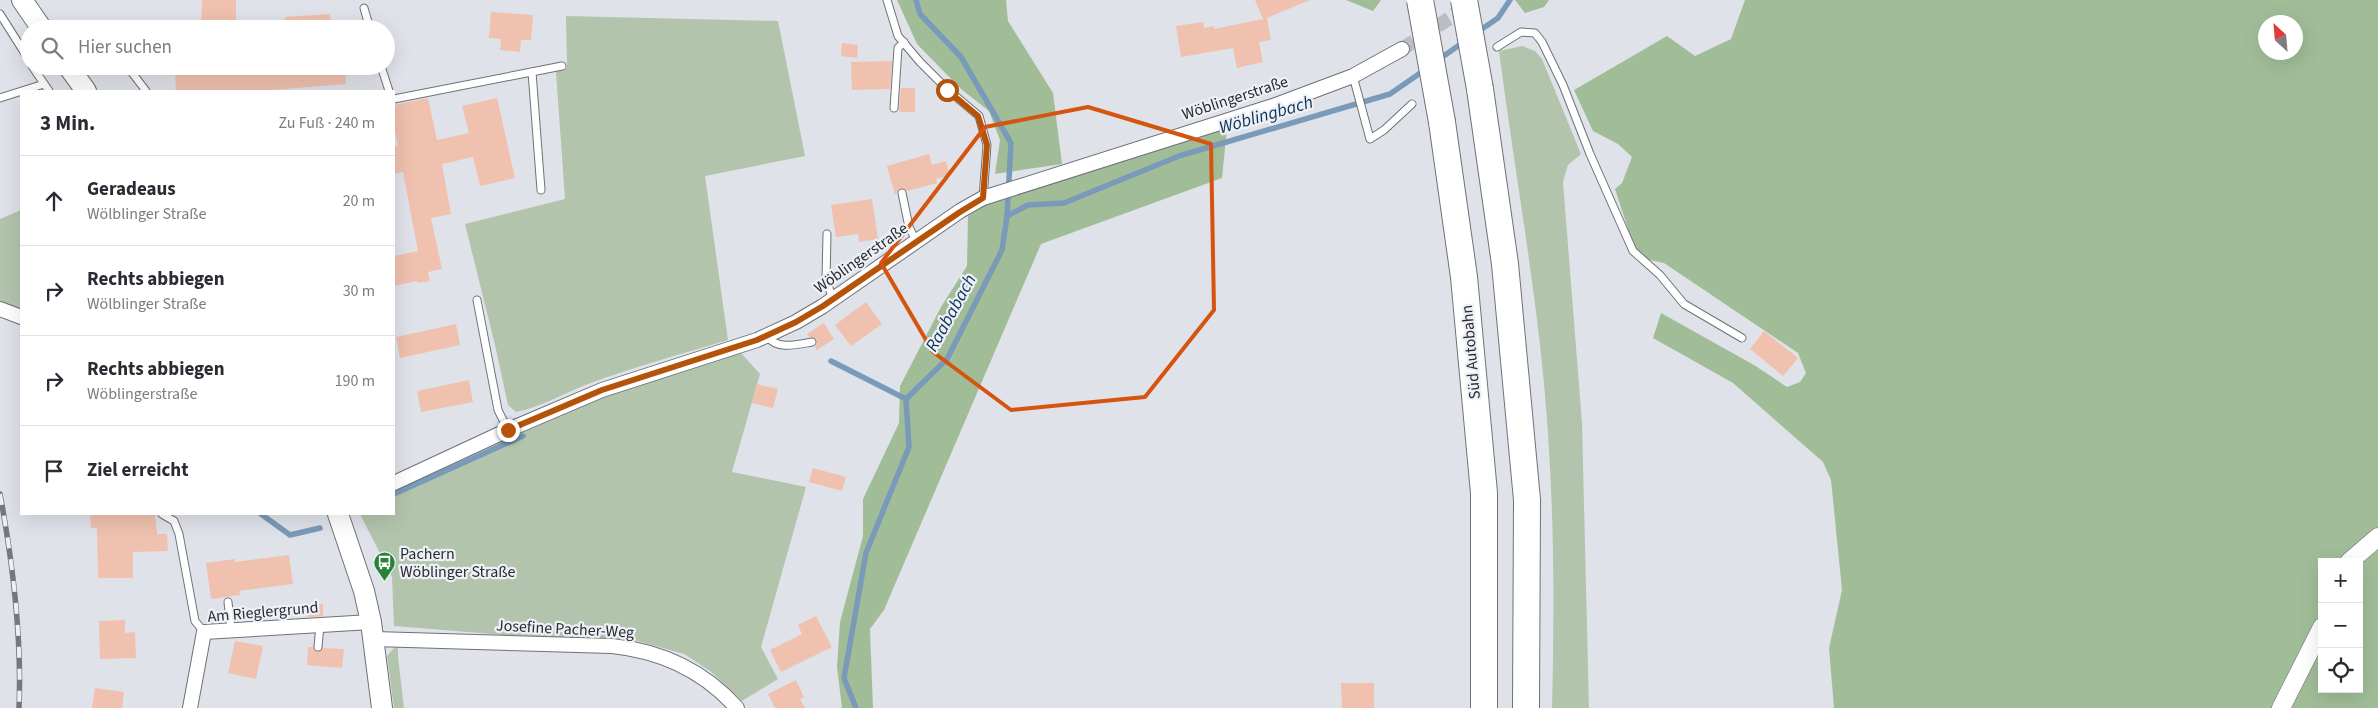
<!DOCTYPE html>
<html lang="de">
<head>
<meta charset="utf-8">
<style>
  :root { --surface:#fff; --page:#f2f2f3; --text:#2b2b33; --muted:#7c7c81; --line:#e1e1e2 }
  body { margin:0; font-family:"Source Sans 3",sans-serif; background:var(--page); color:var(--text) }
  .controls { position:absolute; right:15px; bottom:15px; display:grid; overflow:hidden; border-radius:0px; box-shadow:0 5px 20px #0002 }
  .controls button { width:45px; height:45px; display:grid; place-items:center; padding:0; border:0; border-bottom:1px solid var(--line); background:var(--surface); color:var(--text); font:25px sans-serif }
  .compass { position:absolute; left:2258px; top:15px; width:45px; height:45px; border-radius:50%; background:var(--surface); box-shadow:0 5px 20px #0002; rotate:334deg }
  .stop { position:absolute; width:15px; height:15px; margin:-11px; border:4px solid #b45309; border-radius:50%; background:#fff }
  .stop.end { background:#b45309; border-color:#fff; box-shadow:0 1px 5px #0008 }
  .list { margin:0; padding:0; list-style:none }
  h2 { display:flex; justify-content:space-between; align-items:center; height:65px; margin:0; padding:0 20px; font-size:21px }
  h2 small { font-size:16px; font-weight:400; color:var(--muted) }
  .list li { display:grid; grid-template-columns:32px 1fr auto; gap:15px; align-items:center; box-sizing:border-box; height:90px; padding:0 20px; border-top:1px solid var(--line) }
  .list b { display:block; font-size:19px; white-space:nowrap }
  .list p { margin:0; font-size:16px; white-space:nowrap; color:var(--muted) }
  .list em { font-size:16px; font-style:normal; color:var(--muted) }
  .icon { flex:none; width:28px; height:28px; fill:none; stroke:currentColor; stroke-width:2; stroke-linecap:round; stroke-linejoin:round }
  .map { position:relative; flex:none; width:2378px; height:708px; overflow:hidden }
  .search { position:absolute; background:var(--surface); box-shadow:0 5px 20px #0002; left:20px; top:20px; width:375px; height:55px; display:flex; align-items:center; gap:12px; box-sizing:border-box; padding:0 18px; border-radius:28px; color:var(--muted); font-size:19px }
  .panel { position:absolute; background:var(--surface); box-shadow:0 5px 20px #0002; left:20px; top:90px; width:375px; height:425px; border-radius:0px }
  .map>svg:first-child { display:block }
  .green { fill:#b3c4ad }
  .forest { fill:#a1bd98; fill-rule:evenodd }
  .lines { fill:none; stroke-linecap:round; stroke-linejoin:round }
  .stream { stroke:#799ab9; stroke-width:5.5 }
  .building { fill:#efc1ae }
  .minor-tunnel { stroke:#bcbdc4; stroke-width:14; stroke-dasharray:14 7; stroke-linecap:butt }
  .service-casing { stroke:#6e7177; stroke-width:9 }
  .minor-casing { stroke:#6e7177; stroke-width:16 }
  .tertiary-casing { stroke:#6e7177; stroke-width:19 }
  .secondary-casing { stroke:#6e7177; stroke-width:22 }
  .motorway-casing { stroke:#6e7177; stroke-width:28 }
  .service { stroke:#fff; stroke-width:7 }
  .minor { stroke:#fff; stroke-width:14 }
  .tertiary { stroke:#fff; stroke-width:18 }
  .secondary { stroke:#fff; stroke-width:20 }
  .motorway { stroke:#fff; stroke-width:26 }
  .rail-casing { stroke:#75777c; stroke-width:5.5 }
  .rail { stroke:#edf0f7; stroke-width:4; stroke-dasharray:11; stroke-linecap:butt }
  .motorway-bridge-casing { stroke:#6e7177; stroke-width:28; stroke-linecap:butt }
  .motorway-bridge { stroke:#fff; stroke-width:26 }
  .route { stroke:#b45309; stroke-width:6 }
  .marked { fill:none; stroke:#d5540f; stroke-width:4; stroke-linejoin:round }
  .labels { text-anchor:middle; dominant-baseline:central; stroke-width:4.5; stroke-linejoin:round; paint-order:stroke }
  .street-label { font-size:16px; fill:#2a2b2e; stroke:#edf0f7 }
  .poi-label { font-size:16px; fill:#2a2b2e; stroke:#edf0f7; text-anchor:start }
  .water-label { font-size:18px; font-style:italic; fill:#0c3555; stroke:#edf0f7 }
</style>
</head>
<body>
<div class="map">
<svg width="2378" height="708" viewBox="0 0 2378 708">
  <rect width="100%" height="100%" fill="#e0e2e9"/>
  <!-- green -->
  <g class="green">
    <path d="M566,16L778,21L805,156L705,176L728,340C681,354 634,367 588,384C564,393 542,407 516,412L508,405L495,345L465,224L565,199L556,72L567,68Z"/>
    <path d="M1522,46L1535,51L1542,59L1581,154L1568,165L1563,182L1582,423L1589,708H1552C1555,590 1554,472 1541,354C1530,253 1512,152 1499,51Z"/>
    <polygon points="21,210 21,313 0,303 0,219"/>
    <polygon points="741,353 760,374 732,472 806,487 761,647 778,679 742,701 710,671 684,654 634,640 505,635 394,626 392,577 360,514 394,514 394,497 513,436 626,388"/>
    <polygon points="398,646 398,657 404,708 394,708 387,656 393,649"/>
  </g>
  <!-- forest -->
  <g class="forest">
    <polygon points="897,0 1006,0 1008,21 1053,93 1062,164 995,174 1000,140 989,111 961,89 917,44"/>
    <polygon points="1346,0 1381,0 1373,11"/>
    <polygon points="1515,0 1549,0 1544,7 1525,13"/>
    <path d="M1745,0H2378V708H1834L1829,648L1842,590L1831,480L1823,462L1733,383L1653,338L1661,313L1754,365L1787,387L1800,382L1806,373L1798,353L1664,263L1645,259L1633,244L1615,189L1622,183L1632,157L1618,144L1593,131L1574,90L1667,36L1695,56L1731,39ZM2266,22H2296V52H2266ZM2322,562H2359V689H2322Z"/>
    <polygon points="1227,128 1222,178 1041,244 884,610 870,629 873,708 842,708 837,667 840,622 863,536 863,499 899,423 900,386 941,307 967,266 968,216 990,202"/>
  </g>
  <g class="lines">
    <!-- stream -->
    <g class="stream">
      <polyline points="1476,33 1498,18 1510,0"/>
      <polyline points="1438,60 1465,41"/>
      <polyline points="1007,216 1028,205 1064,203 1179,156 1390,94 1426,69"/>
      <polyline points="831,361 906,399"/>
      <polyline points="394,494 523,436"/>
      <polyline points="261,514 290,535 320,528"/>
      <polyline points="856,708 844,678 866,553 909,447 906,399 947,359 1002,250 1007,216 1011,143 961,57 920,14 916,0"/>
    </g>
  </g>
  <!-- building -->
  <g class="building">
    <polygon points="202,0 236,0 236,29 201,29"/>
    <polygon points="1255,0 1310,0 1267,18 1271,40 1259,42 1263,62 1237,68 1233,48 1181,57 1176,26 1203,22 1204,28 1214,26 1214,29 1263,19"/>
    <polygon points="491,12 533,15 531,40 521,40 520,52 500,50 501,39 489,38"/>
    <polygon points="330,14 331,29 285,29 285,17"/>
    <polygon points="842,43 858,45 857,58 841,56"/>
    <polygon points="892,61 890,89 852,90 851,62"/>
    <polygon points="272,66 345,66 346,84 259,91 176,91 175,74"/>
    <polygon points="901,88 915,88 915,112 899,112"/>
    <polygon points="428,98 437,140 469,133 462,106 497,98 515,178 480,186 473,157 442,164 451,214 431,218 442,269 428,272 430,281 419,283 416,281 394,286 394,256 418,251 403,172 394,174 394,147 398,146 394,125 394,105"/>
    <polygon points="929,154 932,165 946,161 950,175 936,179 937,183 907,191 900,188 895,195 887,166"/>
    <polygon points="872,199 878,239 859,242 858,234 836,237 831,205"/>
    <polygon points="866,302 882,324 851,346 835,325"/>
    <polygon points="824,323 834,339 817,350 815,347 817,343 816,339 809,337 807,334"/>
    <polygon points="456,324 460,345 400,358 396,337"/>
    <polygon points="1764,331 1798,358 1783,376 1750,349"/>
    <polygon points="469,380 473,402 421,412 417,391"/>
    <polygon points="757,384 778,389 773,408 752,403"/>
    <polygon points="813,468 846,477 842,491 809,482"/>
    <polygon points="90,514 155,514 157,534 167,534 168,551 133,552 133,578 98,578 97,528 91,528"/>
    <polygon points="289,555 293,584 239,591 240,595 211,599 206,563 235,559 235,562"/>
    <polygon points="323,604 323,616 308,617 307,605"/>
    <polygon points="816,616 832,647 781,672 770,650 802,634 798,625"/>
    <polygon points="125,620 125,633 135,632 136,658 100,659 99,621"/>
    <polygon points="235,641 263,646 256,679 228,673"/>
    <polygon points="308,647 313,647 318,652 323,648 344,649 342,668 307,665"/>
    <polygon points="796,680 804,697 800,699 805,708 775,708 768,694"/>
    <polygon points="1341,683 1374,683 1374,708 1342,708"/>
    <polygon points="95,688 124,692 122,708 92,708"/>
  </g>
  <g class="lines">
    <!-- minor-tunnel -->
    <polyline class="minor-tunnel" points="1402,49 1450,18 1467,4"/>
    <defs>
      <g id="service">
        <polyline points="887,0 898,36 920,62 947,89 979,116 987,145 983,198"/>
        <polyline points="364,8 370,29"/>
        <polyline points="0,14 29,60"/>
        <polyline points="1497,47 1521,32 1535,33 1542,42 1563,85 1590,154 1633,251 1660,275 1684,304 1742,338"/>
        <polyline points="32,66 49,91"/>
        <polyline points="127,66 146,91"/>
        <polyline points="381,66 389,91"/>
        <polyline points="532,72 541,190"/>
        <polyline points="1353,76 1370,139 1384,130 1412,104"/>
        <polyline points="0,98 44,84"/>
        <polyline points="394,99 562,66"/>
        <polyline points="894,108 898,48 904,42"/>
        <polyline points="902,193 909,227 916,241"/>
        <polyline points="827,234 826,279 833,300"/>
        <polyline points="477,300 498,410 508,430"/>
        <path d="M766,336C778,350 795,345 812,342"/>
        <polyline points="162,514 174,521 179,534 195,621 204,632"/>
        <polyline points="228,602 231,630"/>
        <polyline points="318,647 320,625"/>
      </g>
      <g id="minor">
        <polyline points="0,309 21,317"/>
        <polyline points="394,483 508,430 602,390 757,340 796,322 823,306 960,211 983,198 1273,106 1353,76 1402,49"/>
        <path d="M374,639L612,646C661,651 704,671 737,708"/>
        <polyline points="190,708 204,632 371,622"/>
      </g>
      <g id="tertiary">
        <polyline points="2349,562 2378,537"/>
        <polyline points="2281,708 2322,627"/>
      </g>
      <g id="secondary">
        <polyline points="22,0 42,29"/>
        <polyline points="68,66 86,91"/>
        <polyline points="338,514 364,591 371,622 382,708"/>
      </g>
      <g id="motorway">
        <polyline points="1480,89 1505,264 1527,500 1526,708"/>
        <polyline points="1442,122 1464,277 1484,493 1484,708"/>
      </g>
    </defs>
    <!-- service casing -->
    <use href="#service" class="service-casing"/>
    <!-- minor casing -->
    <use href="#minor" class="minor-casing"/>
    <!-- tertiary casing -->
    <use href="#tertiary" class="tertiary-casing"/>
    <!-- secondary casing -->
    <use href="#secondary" class="secondary-casing"/>
    <!-- motorway casing -->
    <use href="#motorway" class="motorway-casing"/>
    <!-- service -->
    <use href="#service" class="service"/>
    <!-- minor -->
    <use href="#minor" class="minor"/>
    <!-- tertiary -->
    <use href="#tertiary" class="tertiary"/>
    <!-- secondary -->
    <use href="#secondary" class="secondary"/>
    <!-- motorway -->
    <use href="#motorway" class="motorway"/>
    <defs>
      <path id="rail" d="M0,494C13,564 22,637 19,708"/>
    </defs>
    <!-- rail casing -->
    <use href="#rail" class="rail-casing"/>
    <!-- rail -->
    <use href="#rail" class="rail"/>
    <defs>
      <g id="motorway-bridge">
        <polyline points="1420,0 1442,122"/>
        <polyline points="1464,0 1480,89"/>
      </g>
    </defs>
    <!-- motorway-bridge casing -->
    <use href="#motorway-bridge" class="motorway-bridge-casing"/>
    <!-- motorway-bridge -->
    <use href="#motorway-bridge" class="motorway-bridge"/>
  </g>
  <g class="lines">
    <!-- route -->
    <polyline class="route" points="508,430 602,390 757,340 796,322 823,306 960,212 983,198 987,145 978,116 947,90"/>
  </g>
  <!-- marked area -->
  <path class="marked" d="M1088,107L1211,144L1214,310L1145,397L1011,410L933,352L881,263L985,127Z"/>
  <!-- icons -->
  <defs>
    <symbol id="bus-pin" viewBox="-11 -11 22 30"><path d="M0 17L-7.5 6A9.5 9.5 0 1 1 7.5 6Z" fill="#278334" stroke="#edf0f7"/><path d="M-5-6H5V4H4V6H2V4H-2V6H-4V4H-5ZM-3.5-4V0h7V-4ZM-3.5 1.2v1.5H-2V1.2ZM2 1.2v1.5H3.5V1.2Z" fill="#fff"/></symbol>
  </defs>
  <g fill-rule="evenodd">
    <use href="#bus-pin" x="372" y="550" width="25" height="34"/>
  </g>
  <g class="labels">
    <!-- street labels -->
    <g class="street-label">
      <text transform="translate(1235 98) rotate(-18)">Wöblingerstraße</text>
      <text transform="translate(861 258) rotate(-35)">Wöblingerstraße</text>
      <text transform="translate(1471 352) rotate(-95)">Süd Autobahn</text>
      <text transform="translate(263 612) rotate(-5)">Am Rieglergrund</text>
      <text transform="translate(565 629) rotate(3)">Josefine Pacher-Weg</text>
    </g>
    <!-- poi labels -->
    <g class="poi-label">
      <text x="400" y="554">Pachern<tspan x="400" dy="18">Wöblinger Straße</tspan></text>
    </g>
    <!-- water labels -->
    <g class="water-label">
      <text transform="translate(1266 115) rotate(-16)">Wöblingbach</text>
      <text transform="translate(951 313) rotate(-61)">Raababach</text>
    </g>
  </g>
</svg>
<div class="controls">
<button>+</button>
<button>−</button>
<button><svg class="icon" aria-label="locate" viewBox="0 0 24 24"><circle cx="12" cy="12" r="6"/><path d="M12 2v4M12 18v4M2 12h4M18 12h4"/></svg></button>
</div>
<svg class="compass" viewBox="-18 -18 36 36"><path d="M0-13l5 13h-10z" fill="#e53935"/><path d="M0 13l5-13h-10z" fill="#7c7c81"/></svg>
<div class="stop" style="left:947px;top:90px"></div>
<div class="stop end" style="left:508px;top:430px"></div>
<div class="search"><svg class="icon" aria-label="search" viewBox="0 0 24 24"><circle cx="10" cy="10" r="6"/><path d="M15 15l6 6"/></svg>Hier suchen</div>
<section class="panel">
<h2>3 Min.<small>Zu Fuß · 240 m</small></h2>
<ul class="list">
<li><svg class="icon" aria-label="ahead" viewBox="0 0 24 24"><path d="M12 20V5M6 11l6-6 6 6"/></svg><div><b>Geradeaus</b><p>Wölblinger Straße</p></div><em>20 m</em></li>
<li><svg class="icon" aria-label="right" viewBox="0 0 24 24"><path d="M7 20v-9h11M14 6l5 5-5 5"/></svg><div><b>Rechts abbiegen</b><p>Wölblinger Straße</p></div><em>30 m</em></li>
<li><svg class="icon" aria-label="right" viewBox="0 0 24 24"><path d="M7 20v-9h11M14 6l5 5-5 5"/></svg><div><b>Rechts abbiegen</b><p>Wöblingerstraße</p></div><em>190 m</em></li>
<li><svg class="icon" aria-label="arrive" viewBox="0 0 24 24"><path d="M6 21V4h12l-3 4 3 4H6"/></svg><div><b>Ziel erreicht</b></div></li>
</ul>
</section>
</div>
</body>
</html>
